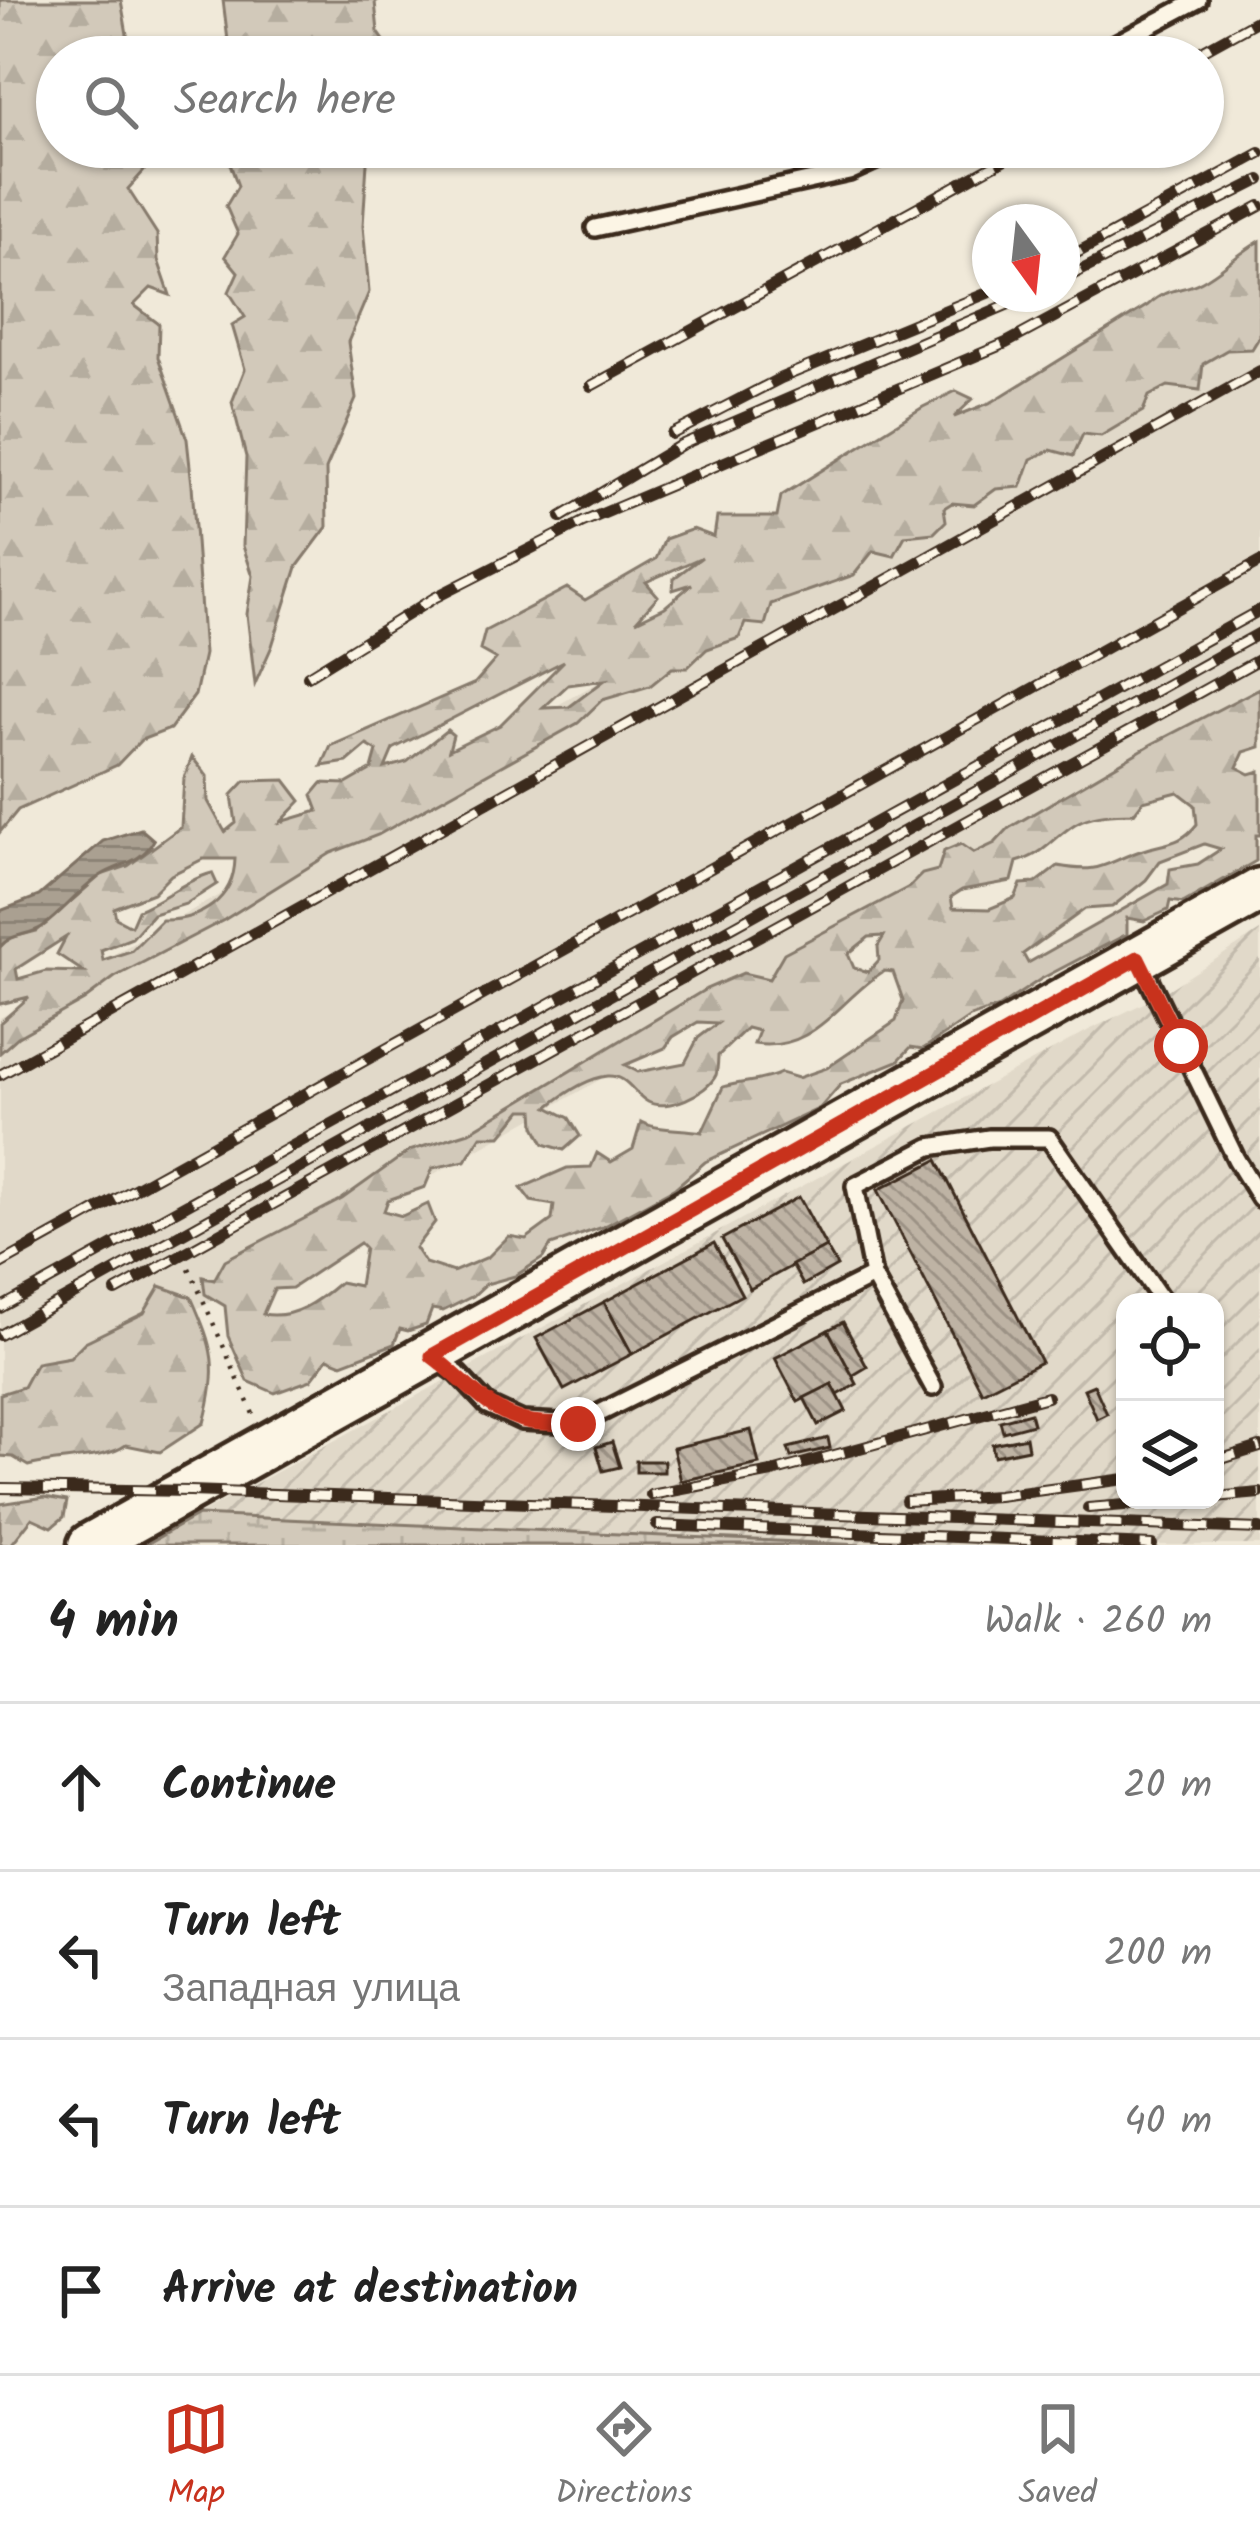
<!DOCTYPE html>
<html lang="en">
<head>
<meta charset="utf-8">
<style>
  :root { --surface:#fff; --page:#f2f2f2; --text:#222; --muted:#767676; --line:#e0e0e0; --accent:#c8321e }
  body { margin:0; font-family:Kalam,sans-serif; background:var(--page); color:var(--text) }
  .controls { position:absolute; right:36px; bottom:36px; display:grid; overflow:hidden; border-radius:24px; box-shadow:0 3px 9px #0004 }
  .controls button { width:108px; height:108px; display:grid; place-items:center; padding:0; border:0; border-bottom:3px solid var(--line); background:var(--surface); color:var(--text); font:60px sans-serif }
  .compass { position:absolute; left:972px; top:204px; width:108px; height:108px; border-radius:50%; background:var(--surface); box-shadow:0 3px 9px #0004; rotate:165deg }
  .stop { position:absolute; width:36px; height:36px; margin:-27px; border:9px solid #c8321e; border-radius:50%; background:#fff }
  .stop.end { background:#c8321e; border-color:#fff; box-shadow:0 3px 12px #0008 }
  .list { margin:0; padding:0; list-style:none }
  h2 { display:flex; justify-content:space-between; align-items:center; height:156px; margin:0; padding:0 48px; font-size:51px }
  h2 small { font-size:39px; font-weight:400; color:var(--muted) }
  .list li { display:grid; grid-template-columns:78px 1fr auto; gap:36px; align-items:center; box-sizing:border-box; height:168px; padding:0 48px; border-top:3px solid var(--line) }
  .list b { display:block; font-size:45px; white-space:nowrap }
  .list p { margin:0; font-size:39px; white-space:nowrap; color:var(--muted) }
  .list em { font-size:39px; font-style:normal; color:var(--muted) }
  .icon { flex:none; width:66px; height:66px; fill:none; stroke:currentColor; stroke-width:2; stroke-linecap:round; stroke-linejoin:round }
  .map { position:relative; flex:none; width:1260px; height:1545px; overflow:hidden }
  .search { position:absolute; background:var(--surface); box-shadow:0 3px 9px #0004; left:36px; right:36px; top:36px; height:132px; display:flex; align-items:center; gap:30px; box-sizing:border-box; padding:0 42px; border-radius:66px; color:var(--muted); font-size:45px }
  .sheet { height:828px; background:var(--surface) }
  nav { display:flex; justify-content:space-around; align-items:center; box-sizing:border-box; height:168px; border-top:3px solid var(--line); background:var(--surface); font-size:33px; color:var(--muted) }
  nav a { display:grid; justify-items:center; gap:6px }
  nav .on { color:var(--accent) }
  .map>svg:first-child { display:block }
  .built { fill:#e1d9c9 }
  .industrial { fill:url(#industrial-furrows); fill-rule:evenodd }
  .forest { fill:url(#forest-firs); stroke:#867a6c; stroke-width:3; fill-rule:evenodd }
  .wetland { fill:url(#wetland-marsh); stroke:#867a6c; stroke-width:3 }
  .water { fill:url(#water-rules); stroke:#7e7163; stroke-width:3 }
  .building { fill:url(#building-back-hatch); stroke:#3b2a1e; stroke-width:3 }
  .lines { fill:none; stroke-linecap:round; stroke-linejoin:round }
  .lane-casing { stroke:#3b2a1e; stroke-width:24 }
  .secondary-casing { stroke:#3b2a1e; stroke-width:51 }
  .path { stroke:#3b2a1e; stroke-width:4.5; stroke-dasharray:3 9; stroke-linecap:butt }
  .lane { stroke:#fcf5e5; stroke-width:15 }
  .secondary { stroke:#fcf5e5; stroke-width:42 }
  .rail-casing { stroke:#3b2a1e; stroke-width:12 }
  .rail { stroke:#fcf5e5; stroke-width:8; stroke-dasharray:22; stroke-linecap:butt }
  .route { stroke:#c8321e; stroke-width:15 }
</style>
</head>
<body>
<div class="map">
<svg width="1260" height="1545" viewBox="0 0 1260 1545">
  <defs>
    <pattern id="industrial-furrows" width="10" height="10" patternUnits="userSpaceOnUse" patternTransform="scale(3)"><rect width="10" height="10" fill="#e1d9c9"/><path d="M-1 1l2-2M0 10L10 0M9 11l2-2" fill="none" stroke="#c2baac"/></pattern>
    <pattern id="forest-firs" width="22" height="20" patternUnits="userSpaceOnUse" patternTransform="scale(3)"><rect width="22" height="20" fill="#d2c9ba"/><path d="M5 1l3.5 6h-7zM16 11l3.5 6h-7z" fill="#b5ad9f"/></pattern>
    <pattern id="wetland-marsh" width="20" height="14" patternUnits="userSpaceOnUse" patternTransform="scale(3)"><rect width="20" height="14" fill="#d2c9ba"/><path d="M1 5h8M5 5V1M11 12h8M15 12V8" fill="none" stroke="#b5ad9f"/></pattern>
    <pattern id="water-rules" width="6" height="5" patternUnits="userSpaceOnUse" patternTransform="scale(3)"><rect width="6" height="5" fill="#aaa091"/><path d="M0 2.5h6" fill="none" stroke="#8c8376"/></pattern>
    <pattern id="building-back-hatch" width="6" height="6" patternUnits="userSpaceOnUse" patternTransform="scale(3)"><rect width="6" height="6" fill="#beb3a4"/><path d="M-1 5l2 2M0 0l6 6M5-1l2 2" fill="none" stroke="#9c9285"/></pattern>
  </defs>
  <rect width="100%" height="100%" fill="#f0e9d9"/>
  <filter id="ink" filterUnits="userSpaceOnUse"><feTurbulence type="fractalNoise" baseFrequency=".00833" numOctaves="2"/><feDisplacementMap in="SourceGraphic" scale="24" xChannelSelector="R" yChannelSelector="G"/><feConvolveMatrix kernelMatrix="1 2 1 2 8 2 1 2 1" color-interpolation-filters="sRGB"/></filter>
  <g filter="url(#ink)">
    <!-- built -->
    <polygon class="built" points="1260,311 1260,704 0,1421 0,1018"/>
    <!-- industrial -->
    <path class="industrial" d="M1260,931V1545H863L198,1515L1089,1030L1158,996ZM1125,1302H1215V1500H1125Z"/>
    <!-- forest -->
    <g class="forest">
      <polygon points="0,0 121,0 131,57 57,57 57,147 142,147 144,171 128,189 157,234 158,260 170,295 151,288 134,305 159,324 158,357 187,439 192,485 204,654 195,695 170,729 141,740 117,765 18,810 0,832"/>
      <polygon points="223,0 379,0 375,2 378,32 396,57 230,57"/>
      <polygon points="224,147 368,147 363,226 369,292 348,342 356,399 326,469 327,527 297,567 272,646 255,684 247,614 253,576 243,546 246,457 232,402 245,369 232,325 245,317 229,292 238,272 225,256 238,234 226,206 238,186"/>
      <path d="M1260,241V336L1252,349L1227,350L1203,364L1200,390L1168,386L1149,396L1143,411L1101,436L1083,434L1073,456L1051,450L1031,459L1021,487L996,489L974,505L952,503L944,508L946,521L934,533L905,536L894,556L873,551L854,575L771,604L765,625L745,623L739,638L707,649L687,668H672L650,686L602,700L578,723L378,835L331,853L224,920L115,977L84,1000L18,1037L0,1053V1023L29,997L0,1004V947L6,939L37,931L101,875L128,866L181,827L184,778L192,757L207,776L208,801L225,832L236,823L232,795L245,781L285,780L301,801L281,822L318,811L312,795L322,783L346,784L372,769L377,751L367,745L347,762L322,766L331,746L475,683L496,659L480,650L485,631L567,588L585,600L656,559L665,539L693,529L714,537L717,517H777L781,496L923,407L956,391L973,399L954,417L992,402L1148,305C1170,285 1181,293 1202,281C1221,271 1239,253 1260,241ZM702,557L674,578L673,590L692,584L665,607L636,621L658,596L646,582ZM564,661L500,725L449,750L453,735L447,730L407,762L385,768L393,749ZM605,680L569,707L543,708L568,685ZM203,859H235C234,900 200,921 162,920L131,951L103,960L101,950L132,938L153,914L186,904L217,884L212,873C186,880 164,899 138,910L131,926L116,918L114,908L153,893L171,875ZM66,937L57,954L84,972L46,971L18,979L16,969Z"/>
      <path d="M1260,688V747L1244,752L1237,767L1250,774L1260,771V835H1256V861L1183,903L1170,901L1168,910L1144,921L1127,918V934L1041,979L999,1007L970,1017L923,1049L911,1047L898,1061L841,1084L820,1108L705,1162L675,1188L603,1227L551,1245L543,1258L515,1276L486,1284L473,1296L443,1311L432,1309L426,1325L408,1331L400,1329L394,1344L342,1364L328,1358L311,1380L275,1393L248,1381L228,1336L225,1306L205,1294L203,1277L214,1280L225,1260L342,1199L409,1151L469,1132L706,989L743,973L769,979L784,953L909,887L922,874L938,870L944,851L961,844L974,853L995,843L1009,828L1152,744ZM1178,792L1195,805L1197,824C1180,846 1165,842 1140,851C1102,864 1102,874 1058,866L1036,883L1021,884L1015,898L989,909L953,908L951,897L962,890L1012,881L1017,862C1044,855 1053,838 1075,824C1093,813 1114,814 1134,813L1143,801ZM1204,844L1221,849L1198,864L1170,869L1168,884L1028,963L1023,954L1085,909L1112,907L1146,880L1160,861ZM884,936L878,946L879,960L868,972L854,968L848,954L869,937ZM884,971L893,972L903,1000L896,1021L827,1068L798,1078L781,1073C763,1082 743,1081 723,1087L702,1132C682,1128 659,1131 641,1122L633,1149L611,1162L597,1153L591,1167L567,1168L521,1188L531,1201L554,1205L552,1220L526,1239L509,1236L488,1257L453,1272L425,1263L415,1248L435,1222L428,1204L402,1216L384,1211L388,1200L425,1187L433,1168L465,1161L481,1136H501L522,1110H534L535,1126L544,1144L564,1150L580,1136L569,1118L548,1107C564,1094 587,1078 608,1076C628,1075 633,1094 648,1102C667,1112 707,1094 716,1075C717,1073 718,1059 718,1056L747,1028L759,1031L754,1044C815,1053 838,1000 884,971ZM698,1022L718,1023L698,1038L685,1063L638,1072L625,1065L665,1048L673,1037ZM360,1243L365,1248L359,1286L340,1282C318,1301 293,1320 263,1314L274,1289L292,1288Z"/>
      <path d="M160,1286L191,1297C214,1349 219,1367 204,1423L160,1452L126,1445C106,1460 56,1458 28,1466L13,1457L0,1456V1394L23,1387L36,1363L70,1357L85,1342L144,1313Z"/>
      <polygon points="45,1497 67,1501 64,1517 52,1527 32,1518 11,1545 0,1545 0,1504"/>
    </g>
    <!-- wetland -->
    <polygon class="wetland" points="198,1515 863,1545 145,1545"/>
    <!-- water -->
    <path class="water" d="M141,829L154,840C141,864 120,863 100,876C79,890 63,912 42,927C28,936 11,933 0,947V911L39,896L103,841Z"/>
    <!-- building -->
    <g class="building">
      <polygon points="937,1160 1041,1362 982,1392 878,1190"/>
      <polygon points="799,1197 826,1247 750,1289 722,1239"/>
      <polygon points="714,1243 742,1295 632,1354 604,1302"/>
      <polygon points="826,1247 837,1266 803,1285 792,1265"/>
      <polygon points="604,1302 632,1354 564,1390 536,1338"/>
      <polygon points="843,1322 867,1367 852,1376 828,1330"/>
      <polygon points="828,1330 857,1384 838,1395 832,1384 798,1402 775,1358"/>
      <polygon points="832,1384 846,1411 818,1425 804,1398"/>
      <polygon points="1094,1385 1107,1414 1097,1419 1084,1389"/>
      <polygon points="1030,1413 1033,1424 1003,1432 1000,1421"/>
      <polygon points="751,1430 759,1464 681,1481 673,1448"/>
      <polygon points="1026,1437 1028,1449 994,1456 992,1444"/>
      <polygon points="828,1438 830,1448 791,1457 788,1448"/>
      <polygon points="612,1442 620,1467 603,1471 596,1447"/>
      <rect x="636" y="1461" width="28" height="11"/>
    </g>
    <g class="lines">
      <defs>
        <g id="lane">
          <polyline points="1091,57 1198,0"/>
          <polyline points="595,228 849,172 904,147"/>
          <polyline points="1140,961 1236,1159 1260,1198"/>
          <polyline points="435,1358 458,1374 487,1405 522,1421 578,1424 873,1276"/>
          <polyline points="933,1387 873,1276 855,1186 930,1147 989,1138 1049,1138 1163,1302"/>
        </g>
        <polyline id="secondary" points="90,1545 1260,890"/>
      </defs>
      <!-- lane casing -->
      <use href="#lane" class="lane-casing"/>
      <!-- secondary casing -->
      <use href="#secondary" class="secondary-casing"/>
      <!-- path -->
      <polyline class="path" points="189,1268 253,1414"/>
      <!-- lane -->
      <use href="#lane" class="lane"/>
      <!-- secondary -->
      <use href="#secondary" class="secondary"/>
      <defs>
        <g id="rail">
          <polyline points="1191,57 1260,19"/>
          <polyline points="1062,261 1260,153"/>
          <polyline points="1062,280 1260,180"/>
          <polyline points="591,386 1027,147"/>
          <polyline points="672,434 781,378 990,292"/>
          <polyline points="561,517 681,445 1032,294"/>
          <polyline points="308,676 434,598 583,522 1006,343 1260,206"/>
          <polyline points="0,1075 1260,371"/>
          <polyline points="0,1264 1260,562"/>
          <polyline points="116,1291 1260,659"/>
          <polyline points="0,1308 1260,610"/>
          <polyline points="0,1335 1260,633"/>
          <polyline points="1215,1461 1260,1447"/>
          <polyline points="0,1488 190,1491 1260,1529"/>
          <polyline points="651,1495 772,1472 1047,1397"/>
          <polyline points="1215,1497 1260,1493"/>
          <polyline points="906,1501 998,1496 1125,1479"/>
          <polyline points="1088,1508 1187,1500"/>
          <polyline points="657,1525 1152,1545"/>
        </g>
      </defs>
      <!-- rail casing -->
      <use href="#rail" class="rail-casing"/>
      <!-- rail -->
      <use href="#rail" class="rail"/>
    </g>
  </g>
  <g class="lines" filter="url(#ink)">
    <!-- route -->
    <path class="route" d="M578,1424C559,1423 536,1425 519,1419C484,1408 461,1377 432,1356L1138,958L1181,1046"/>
  </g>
</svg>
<div class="controls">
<button><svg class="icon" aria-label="locate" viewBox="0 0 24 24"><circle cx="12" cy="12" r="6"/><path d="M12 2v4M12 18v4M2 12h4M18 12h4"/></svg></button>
<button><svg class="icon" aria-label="layers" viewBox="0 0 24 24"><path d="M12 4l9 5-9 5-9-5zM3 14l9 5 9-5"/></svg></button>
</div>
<svg class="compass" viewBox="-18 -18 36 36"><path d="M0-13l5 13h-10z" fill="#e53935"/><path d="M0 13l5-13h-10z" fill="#767676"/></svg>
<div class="stop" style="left:1181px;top:1046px"></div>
<div class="stop end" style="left:578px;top:1424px"></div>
<div class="search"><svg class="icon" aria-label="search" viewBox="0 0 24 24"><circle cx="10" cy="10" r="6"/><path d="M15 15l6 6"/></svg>Search here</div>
</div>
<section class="sheet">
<h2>4 min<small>Walk · 260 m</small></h2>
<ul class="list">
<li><svg class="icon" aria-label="ahead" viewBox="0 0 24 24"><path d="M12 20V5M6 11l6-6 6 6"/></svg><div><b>Continue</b></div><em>20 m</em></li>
<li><svg class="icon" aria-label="left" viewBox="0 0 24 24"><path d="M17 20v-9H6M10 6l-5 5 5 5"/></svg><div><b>Turn left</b><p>Западная улица</p></div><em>200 m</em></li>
<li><svg class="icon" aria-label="left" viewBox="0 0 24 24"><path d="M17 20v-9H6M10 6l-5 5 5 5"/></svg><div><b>Turn left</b></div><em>40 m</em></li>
<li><svg class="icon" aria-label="arrive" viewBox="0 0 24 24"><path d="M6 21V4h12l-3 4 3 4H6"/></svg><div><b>Arrive at destination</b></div></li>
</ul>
</section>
<nav>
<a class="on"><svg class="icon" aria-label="map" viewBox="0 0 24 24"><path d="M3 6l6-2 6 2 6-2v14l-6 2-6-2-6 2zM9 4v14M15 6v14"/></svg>Map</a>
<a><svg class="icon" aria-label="directions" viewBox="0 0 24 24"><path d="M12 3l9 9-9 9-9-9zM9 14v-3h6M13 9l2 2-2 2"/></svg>Directions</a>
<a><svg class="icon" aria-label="saved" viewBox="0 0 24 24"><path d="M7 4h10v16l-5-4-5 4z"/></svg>Saved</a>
</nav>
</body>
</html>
